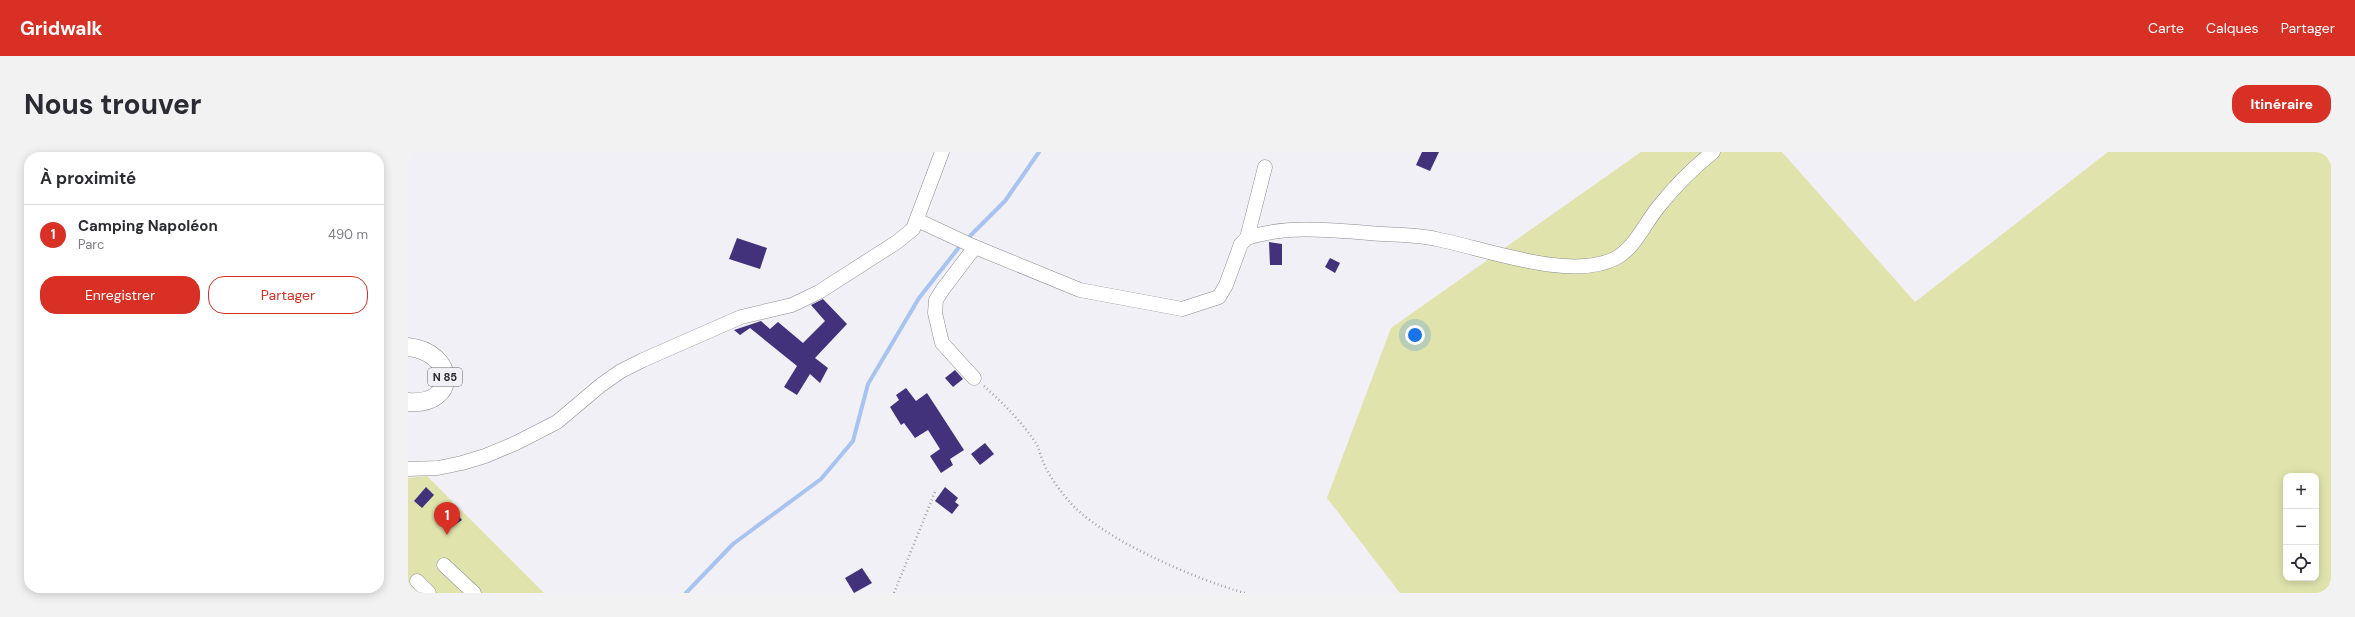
<!DOCTYPE html>
<html lang="fr">
<head>
<meta charset="utf-8">
<style>
  :root { --surface:#fff; --page:#f2f2f3; --text:#2b2b33; --muted:#7c7c81; --line:#e1e1e2; --accent:#d93025 }
  body { margin:0; font-family:"DM Sans",sans-serif; background:var(--page); color:var(--text) }
  .controls { position:absolute; right:12px; bottom:12px; display:grid; overflow:hidden; border-radius:8px; box-shadow:0 2px 10px #0003 }
  .controls button { width:36px; height:36px; display:grid; place-items:center; padding:0; border:0; border-bottom:1px solid var(--line); background:var(--surface); color:var(--text); font:20px sans-serif }
  .you { position:absolute; left:1007px; top:183px; width:14px; height:14px; margin:-10px; border:3px solid #fff; border-radius:50%; background:#1a73e8; box-shadow:0 0 0 6px #1a73e833 }
  .badge { display:grid; place-items:center; width:26px; height:26px; border-radius:50%; background:var(--accent); color:#fff; font-size:13px; font-weight:700 }
  .pin { position:absolute; translate:-50% -33px; filter:drop-shadow(0 1px 2px #0008) }
  .pin::after { content:''; position:absolute; top:21px; width:14px; height:12px; background:inherit; clip-path:polygon(0 0,100% 0,50% 100%) }
  .list { margin:0; padding:0; list-style:none }
  h2 { display:flex; justify-content:space-between; align-items:center; height:52px; margin:0; padding:0 16px; font-size:17px }
  h2 small { font-size:13px; font-weight:400; color:var(--muted) }
  .list li { display:grid; grid-template-columns:26px 1fr auto; gap:12px; align-items:center; box-sizing:border-box; height:60px; padding:0 16px; border-top:1px solid var(--line) }
  .list b { display:block; font-size:15px; white-space:nowrap }
  .list p { margin:0; font-size:13px; white-space:nowrap; color:var(--muted) }
  .list em { font-size:13px; font-style:normal; color:var(--muted) }
  .actions { display:flex; gap:8px; padding:12px 16px }
  .actions a { flex:1; padding:9px 0; border:1px solid var(--accent); border-radius:16px; text-align:center; font-size:14px; color:var(--accent) }
  .actions .main { background:var(--accent); color:#fff }
  .icon { flex:none; width:22px; height:22px; fill:none; stroke:currentColor; stroke-width:2; stroke-linecap:round; stroke-linejoin:round }
  .map { position:relative; flex:none; width:1923px; height:441px; overflow:hidden; border-radius:16px }
  header { display:flex; align-items:center; gap:24px; box-sizing:border-box; height:56px; padding:0 20px; background:var(--accent); color:#fff }
  header strong { font-size:19px }
  nav { display:flex; gap:22px; margin-inline-start:auto; font-size:14px }
  .intro { display:flex; align-items:center; justify-content:space-between; box-sizing:border-box; height:96px; padding:0 24px }
  h1 { margin:0; font-size:28px }
  .button { padding:10px 18px; border-radius:16px; background:var(--accent); color:#fff; font-size:14px; font-weight:700 }
  main { display:flex; gap:24px; padding:0 24px }
  aside { flex:1; background:var(--surface); border-radius:16px; box-shadow:0 2px 10px #0003 }
  .map>svg:first-child { display:block }
  .green { fill:#e0e4ac; fill-rule:evenodd }
  .lines { fill:none; stroke-linecap:round; stroke-linejoin:round }
  .stream { stroke:#a9c3f1; stroke-width:4 }
  .building { fill:#41327b }
  .minor-casing { stroke:#8c8c92; stroke-width:15 }
  .major-casing { stroke:#8c8c92; stroke-width:19 }
  .path { stroke:#a1a1a5; stroke-width:2.5; stroke-dasharray:1 3; stroke-linecap:butt }
  .minor { stroke:#fff; stroke-width:14 }
  .major { stroke:#fff; stroke-width:18 }
  .labels { text-anchor:middle; dominant-baseline:central; stroke-width:4; stroke-linejoin:round; paint-order:stroke }
  .shield { fill:#f0f0f6; stroke:#67676a; stroke-width:1 }
  .shield-label { font-size:11px; font-weight:bold; fill:#2c2c2e }
</style>
</head>
<body>
<header>
<strong>Gridwalk</strong>
<nav><a>Carte</a><a>Calques</a><a>Partager</a></nav>
</header>
<div class="intro"><h1>Nous trouver</h1><a class="button">Itinéraire</a></div>
<main>
<aside>
<h2>À proximité<small></small></h2>
<ul class="list">
<li><span class="badge">1</span><div><b>Camping Napoléon</b><p>Parc</p></div><em>490 m</em></li>
</ul>
<div class="actions"><a class="main">Enregistrer</a><a>Partager</a></div>
</aside>
<div class="map">
<svg width="1923" height="441" viewBox="0 0 1923 441">
  <rect width="100%" height="100%" fill="#f0f0f6"/>
  <!-- green -->
  <g class="green">
    <path d="M1233,0H1374L1507,150L1700,0H1923V441H992L919,346L983,176ZM1878,324H1908V426H1878Z"/>
    <polygon points="19,324 136,441 0,441 0,326"/>
  </g>
  <g class="lines">
    <!-- stream -->
    <g class="stream">
      <polyline points="561,85 597,49 631,0"/>
      <polyline points="278,441 325,392 413,327 445,289 460,232 511,146 552,94"/>
    </g>
  </g>
  <!-- building -->
  <g class="building">
    <polygon points="1014,0 1031,0 1022,19 1008,13"/>
    <polygon points="329,86 359,96 352,117 321,107"/>
    <polygon points="861,90 874,92 874,113 862,113"/>
    <polygon points="922,106 932,111 927,121 917,115"/>
    <polygon points="415,147 439,172 407,206 420,216 412,231 402,222 389,243 376,235 389,214 342,176 332,183 326,178 353,169 362,177 370,170 395,191 417,169 403,153"/>
    <polygon points="547,218 555,227 545,235 537,226"/>
    <polygon points="498,236 508,249 519,241 556,298 542,307 545,313 533,321 522,304 532,297 520,278 507,286 496,271 493,273 482,255 491,248 488,243"/>
    <polygon points="577,291 586,302 572,313 563,302"/>
    <polygon points="18,335 26,343 14,356 6,349"/>
    <polygon points="537,335 550,346 547,350 551,353 544,362 527,349"/>
    <polygon points="47,359 54,368 38,379 31,370"/>
    <polygon points="454,416 464,431 446,441 437,426"/>
  </g>
  <g class="lines">
    <defs>
      <g id="minor">
        <path d="M509,68L567,95L672,138L774,157L811,145L818,133L833,92L839,86C881,72 931,79 974,82C992,83 1011,83 1028,87C1076,96 1163,130 1208,106C1227,96 1238,69 1252,53C1268,33 1285,16 1305,0"/>
        <polyline points="839,86 857,15"/>
        <polyline points="566,226 534,191 527,161 528,148 535,137 567,95"/>
        <polyline points="0,317 30,316 54,311 77,304 108,291 149,270 193,233 213,219 235,208 333,165 384,153 411,140 489,90 505,77 534,0"/>
        <polyline points="36,413 66,441"/>
        <polyline points="9,429 21,441"/>
      </g>
      <path id="major" d="M0,195C48,200 51,254 0,250"/>
    </defs>
    <!-- minor casing -->
    <use href="#minor" class="minor-casing"/>
    <!-- major casing -->
    <use href="#major" class="major-casing"/>
    <!-- path -->
    <g class="path">
      <path d="M576,234C595,251 615,271 629,293C631,297 632,302 634,307C639,321 650,336 660,348C691,386 789,428 837,441"/>
      <polyline points="486,441 527,340"/>
    </g>
    <!-- minor -->
    <use href="#minor" class="minor"/>
    <!-- major -->
    <use href="#major" class="major"/>
  </g>
  <g class="labels">
    <!-- shield labels -->
    <rect class="shield" x="20" y="216" width="34" height="18" rx="3"/>
    <g class="shield-label">
      <text x="37" y="225">N 85</text>
    </g>
  </g>
</svg>
<div class="controls">
<button>+</button>
<button>−</button>
<button><svg class="icon" aria-label="locate" viewBox="0 0 24 24"><circle cx="12" cy="12" r="6"/><path d="M12 2v4M12 18v4M2 12h4M18 12h4"/></svg></button>
</div>
<div class="you"></div>
<div class="pin badge" style="left:39px;top:383px">1</div>
</div>
</main>
</body>
</html>
